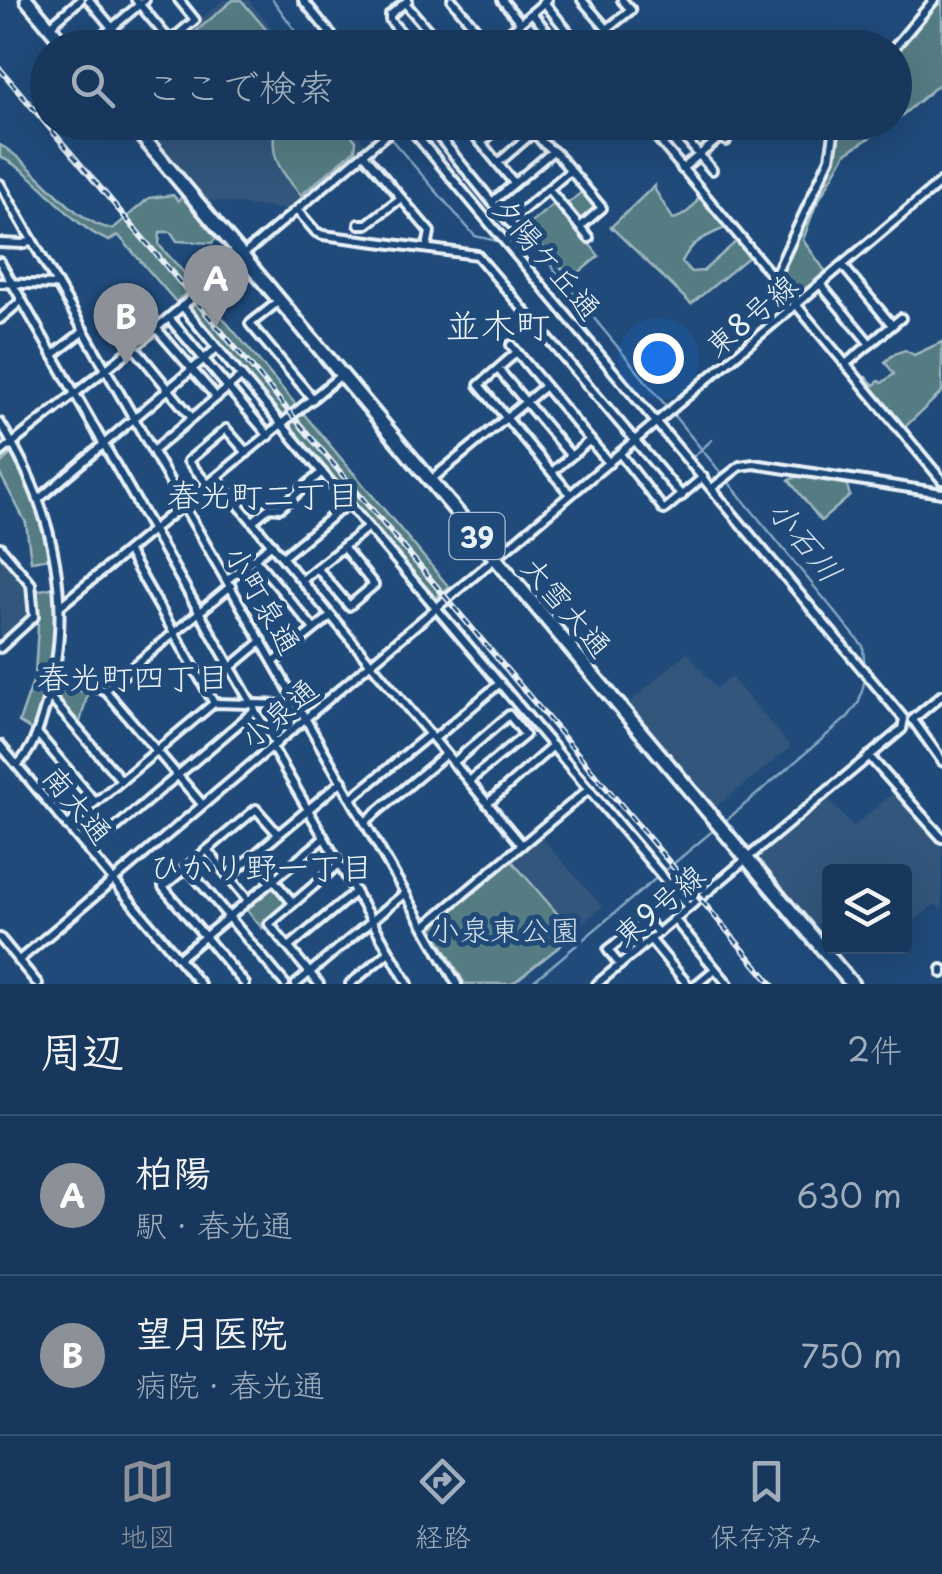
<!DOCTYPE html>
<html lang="ja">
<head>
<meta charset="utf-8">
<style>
  :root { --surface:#17385c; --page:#203f62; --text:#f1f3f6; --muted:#9eacbb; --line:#365272; --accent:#8c9099 }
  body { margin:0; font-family:"Playpen Sans","Klee One",sans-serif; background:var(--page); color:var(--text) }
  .controls { position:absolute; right:30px; bottom:30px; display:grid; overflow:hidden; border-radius:10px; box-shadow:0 10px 40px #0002 }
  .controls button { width:90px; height:90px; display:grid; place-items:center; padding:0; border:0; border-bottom:2px solid var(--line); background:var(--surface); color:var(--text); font:50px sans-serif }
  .you { position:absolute; left:658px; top:358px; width:35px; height:35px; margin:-25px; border:8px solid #fff; border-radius:50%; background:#1a73e8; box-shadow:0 0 0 15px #1a73e833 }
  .badge { display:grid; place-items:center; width:65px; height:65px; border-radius:50%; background:var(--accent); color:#fff; font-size:32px; font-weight:700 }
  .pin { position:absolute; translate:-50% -82px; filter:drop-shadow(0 2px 5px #0008) }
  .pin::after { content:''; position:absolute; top:52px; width:35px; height:30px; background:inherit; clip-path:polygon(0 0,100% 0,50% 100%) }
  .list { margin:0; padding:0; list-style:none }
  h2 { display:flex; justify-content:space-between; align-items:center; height:130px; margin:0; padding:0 40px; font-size:42px }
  h2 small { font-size:32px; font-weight:400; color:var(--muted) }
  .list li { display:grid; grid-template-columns:65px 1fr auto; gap:30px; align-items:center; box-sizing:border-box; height:160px; padding:0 40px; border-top:2px solid var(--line) }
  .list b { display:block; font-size:38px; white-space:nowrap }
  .list p { margin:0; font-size:32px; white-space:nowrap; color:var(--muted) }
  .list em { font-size:32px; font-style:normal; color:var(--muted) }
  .icon { flex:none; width:55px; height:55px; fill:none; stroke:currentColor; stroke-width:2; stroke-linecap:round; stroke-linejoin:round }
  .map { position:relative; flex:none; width:942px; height:984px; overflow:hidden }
  .search { position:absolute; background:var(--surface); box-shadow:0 10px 40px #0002; left:30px; right:30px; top:30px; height:110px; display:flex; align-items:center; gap:25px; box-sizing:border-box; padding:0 35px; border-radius:55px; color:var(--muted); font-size:38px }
  .sheet { height:450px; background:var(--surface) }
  nav { display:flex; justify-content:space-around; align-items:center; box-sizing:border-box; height:140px; border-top:2px solid var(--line); background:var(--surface); font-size:28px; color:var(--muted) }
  nav a { display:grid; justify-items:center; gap:5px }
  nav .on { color:var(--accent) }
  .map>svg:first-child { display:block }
  .built { fill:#32567c }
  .green { fill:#547c83; stroke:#9eb6be; stroke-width:2.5 }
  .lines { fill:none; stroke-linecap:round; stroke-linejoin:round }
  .stream { stroke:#84a6c3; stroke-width:2.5 }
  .minor-casing { stroke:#e8f1f8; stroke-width:14 }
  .highway-casing { stroke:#e8f1f8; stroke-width:19 }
  .minor { stroke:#1f4a7a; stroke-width:6 }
  .highway { stroke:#1f4a7a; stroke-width:11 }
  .rail-casing { stroke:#e8f1f8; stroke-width:6 }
  .rail { stroke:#1f4a7a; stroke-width:2.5; stroke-dasharray:8; stroke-linecap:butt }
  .labels { text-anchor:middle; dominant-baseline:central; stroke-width:10; stroke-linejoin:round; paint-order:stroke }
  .shield { fill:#1f4a7a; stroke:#acbfd2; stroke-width:2.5 }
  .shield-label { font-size:28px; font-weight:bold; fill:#e8f1f8 }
  .street-label { font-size:30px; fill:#e8f1f8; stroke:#1f4a7a }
  .park-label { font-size:30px; fill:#d2dfe6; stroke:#1f4a7a }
  .neighbourhood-label { font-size:32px; fill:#e8f1f8; stroke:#1f4a7a }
  .water-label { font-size:32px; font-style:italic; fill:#cfdeeb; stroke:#1f4a7a }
  .quarter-label { font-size:35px; fill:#e8f1f8; stroke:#1f4a7a }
</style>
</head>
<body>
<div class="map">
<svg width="942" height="984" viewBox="0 0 942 984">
  <rect width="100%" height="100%" fill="#1f4a7a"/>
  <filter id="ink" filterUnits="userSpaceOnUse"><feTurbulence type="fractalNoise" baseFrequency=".01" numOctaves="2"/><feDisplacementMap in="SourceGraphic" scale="20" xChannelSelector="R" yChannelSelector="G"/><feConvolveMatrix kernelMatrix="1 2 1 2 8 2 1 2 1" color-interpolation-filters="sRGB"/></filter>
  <g filter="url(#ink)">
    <!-- built -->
    <g class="built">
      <polygon points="223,0 249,0 287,47 167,48"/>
      <polygon points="141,123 347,123 365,144 287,210 206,200"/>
      <polygon points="0,553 27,586 31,614 28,621 0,644"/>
      <polygon points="687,652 716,688 731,677 791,747 715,808 628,704"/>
      <polygon points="894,792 942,845 942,911 935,904 905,929 904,872 830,872 829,914 814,926 760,862 761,856 829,799 853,827"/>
      <polygon points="540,836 603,907 572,931 512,860"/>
    </g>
    <!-- green -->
    <g class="green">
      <polygon points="233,0 241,0 281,47 206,47 194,33"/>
      <polygon points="934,0 942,0 942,82 895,121 894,48"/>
      <path d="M340,122L356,141L355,150L301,195C280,171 268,156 276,123Z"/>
      <polygon points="836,123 893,123 846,153 815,207 803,240 826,272 799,294 776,274 824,171"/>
      <path d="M0,145C36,164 72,224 113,229L149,198L173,195L178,201L183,196L217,237L212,243L177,241L171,232H160L159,245L195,285L176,302L118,235L109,241C66,224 42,175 0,157Z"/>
      <path d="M655,185V190L673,219C685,216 696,206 700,194L727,227C707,236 691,241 682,262L691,272L703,271L738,240L750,256L691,304L611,227Z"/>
      <polygon points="584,190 599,207 582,222 565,206"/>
      <polygon points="556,202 599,256 571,279 543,247 517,234"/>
      <polygon points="205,297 298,407 282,420 188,310"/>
      <polygon points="942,342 942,392 904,428 863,379 866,377 874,385 879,381 882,383 894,374 885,362 894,354 905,350 914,355"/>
      <polygon points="303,413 449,587 434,599 288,426"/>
      <path d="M12,453C28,483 54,523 51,558L31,561L26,523L0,474V464Z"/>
      <polygon points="799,476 847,485 850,496 821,521 789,480"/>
      <path d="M55,587C59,638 52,683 33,731L19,722L35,676L38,625L36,591Z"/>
      <polygon points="60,683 89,689 79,726 55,698"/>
      <polygon points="511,860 575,934 512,984 465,984 432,927"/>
      <polygon points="272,885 288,906 262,928 244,907"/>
    </g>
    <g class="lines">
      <!-- stream -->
      <g class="stream">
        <polyline points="273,0 308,48"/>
        <polyline points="376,122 475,236 502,242"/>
        <polyline points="510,243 530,247 543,256 863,646 865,671"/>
        <polyline points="694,456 712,440"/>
        <polyline points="915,734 942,768"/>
        <polyline points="723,823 848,717 859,702 865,679"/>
        <polyline points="530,984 716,828"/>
      </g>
      <defs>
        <g id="minor">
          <polyline points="89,0 129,48"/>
          <polyline points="136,0 170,41"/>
          <polyline points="303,0 342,48"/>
          <polyline points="408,0 390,15 390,20 414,48"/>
          <polyline points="452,0 492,48"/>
          <polyline points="502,0 520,22"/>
          <polyline points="582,0 607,29 631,10 622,0"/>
          <polyline points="543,1 581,48"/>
          <polyline points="405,3 443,48"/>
          <polyline points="532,13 560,48"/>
          <polyline points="50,26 80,0"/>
          <polyline points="512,30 527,48"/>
          <polyline points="88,48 145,0"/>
          <polyline points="162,48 195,20 179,0"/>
          <polyline points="491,48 547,0"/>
          <polyline points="894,48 934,0"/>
          <polyline points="405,122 904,719 902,729 597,984"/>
          <polyline points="449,122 436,133 492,202"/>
          <polyline points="464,122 514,183"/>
          <polyline points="526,122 544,144 557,154 602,208 580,227 548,189"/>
          <polyline points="644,122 942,480"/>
          <polyline points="671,122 712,170"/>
          <polyline points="712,122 726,141"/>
          <polyline points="481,143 504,122"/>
          <polyline points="364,154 430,232 427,247"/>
          <polyline points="498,163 534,132"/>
          <polyline points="682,169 722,136"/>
          <polyline points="0,184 457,984"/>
          <polyline points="297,210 316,232 323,235 477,255 682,496"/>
          <polyline points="509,222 571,170"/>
          <polyline points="359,224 367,224 401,198"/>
          <polyline points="514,227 492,202 553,151"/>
          <polyline points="580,227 589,238"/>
          <polyline points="0,243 24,244 32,240"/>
          <polyline points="0,262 255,710 88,851"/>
          <polyline points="843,266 892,325"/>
          <polyline points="774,278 830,158 836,122"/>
          <polyline points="0,283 57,285"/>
          <polyline points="821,285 870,344"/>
          <polyline points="279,301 250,324 313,399"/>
          <polyline points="182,306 688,907"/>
          <polyline points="169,318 269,436"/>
          <polyline points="0,319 21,301"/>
          <polyline points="156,328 216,397"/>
          <polyline points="511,345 609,463"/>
          <polyline points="134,347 192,418"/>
          <polyline points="517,352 479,385 570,494"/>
          <polyline points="53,355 84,331"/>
          <polyline points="847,363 901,318"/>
          <polyline points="498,369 571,456"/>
          <path d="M0,423C55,510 77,611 44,711C38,731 33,750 17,765"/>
          <polyline points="154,450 242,376"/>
          <polyline points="0,453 134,347 401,122"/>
          <polyline points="620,454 664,510 703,477"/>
          <polyline points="552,472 590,440"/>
          <polyline points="217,479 522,845"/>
          <polyline points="431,480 545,386"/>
          <polyline points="209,486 188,461 226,429 247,453"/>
          <polyline points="712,488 740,466 754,464 942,493"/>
          <polyline points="39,499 217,348"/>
          <polyline points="253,521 270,507 280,508 322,472"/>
          <polyline points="0,547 31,584 34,617 0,648"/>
          <polyline points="128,552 214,703"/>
          <polyline points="284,556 348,503"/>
          <polyline points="255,559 314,629"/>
          <polyline points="317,568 349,606 374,585 343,547"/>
          <polyline points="227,580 272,544"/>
          <polyline points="302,580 368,527"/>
          <polyline points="60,606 341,375"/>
          <polyline points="274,662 331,616"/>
          <polyline points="231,667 262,641"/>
          <polyline points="55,679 105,690 202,804"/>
          <polyline points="105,690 231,586"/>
          <polyline points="49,696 121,780"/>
          <polyline points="255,711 276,744"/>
          <polyline points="912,720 942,695"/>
          <polyline points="913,720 942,761"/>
          <polyline points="37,733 95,802"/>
          <polyline points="434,739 500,683"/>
          <polyline points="0,745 200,984"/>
          <polyline points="272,747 408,984"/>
          <polyline points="869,756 942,838"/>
          <polyline points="453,763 509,715 525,735 469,781"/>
          <polyline points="352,798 430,734"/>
          <polyline points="487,804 553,746"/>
          <polyline points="365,822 446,754"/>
          <polyline points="67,826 214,703 291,705 297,703"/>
          <polyline points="207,850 248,900"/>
          <polyline points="187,867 285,984"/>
          <polyline points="229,876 342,781"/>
          <polyline points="273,879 293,903"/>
          <polyline points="674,919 728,984"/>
          <polyline points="425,926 589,789"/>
          <polyline points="0,938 38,984"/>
          <polyline points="650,939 687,984"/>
          <polyline points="289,947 355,892"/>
          <polyline points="179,958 324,838"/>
          <polyline points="18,961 942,181"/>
          <polyline points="620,965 608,950 646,920 658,933"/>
          <polyline points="942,969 942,973"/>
          <polyline points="245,984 163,887 256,809 278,834"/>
          <polyline points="296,984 405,893"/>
          <polyline points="319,984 269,924 339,864"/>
          <polyline points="350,984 389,952"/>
          <polyline points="697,984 715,969"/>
        </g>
        <g id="highway">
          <polyline points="27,0 67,48"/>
          <polyline points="130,122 852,984"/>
        </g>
      </defs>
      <!-- minor casing -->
      <use href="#minor" class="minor-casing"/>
      <!-- highway casing -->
      <use href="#highway" class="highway-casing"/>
      <!-- minor -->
      <use href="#minor" class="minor"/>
      <!-- highway -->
      <use href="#highway" class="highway"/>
      <defs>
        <polyline id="rail" points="0,69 772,984"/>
      </defs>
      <!-- rail casing -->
      <use href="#rail" class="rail-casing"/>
      <!-- rail -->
      <use href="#rail" class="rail"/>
    </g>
  </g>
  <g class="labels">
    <!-- shield labels -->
    <rect class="shield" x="449.5" y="513" width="55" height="46" rx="8"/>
    <g class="shield-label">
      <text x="477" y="536">39</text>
    </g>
    <!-- street labels -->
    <g class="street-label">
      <text transform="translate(548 257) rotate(50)">夕陽ケ丘通</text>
      <text transform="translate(750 314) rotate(-40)">東8号線</text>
      <text transform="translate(264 599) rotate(60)">小町泉通</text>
      <text transform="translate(568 606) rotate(50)">大雪大通</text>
      <text transform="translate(278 712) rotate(-40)">小泉通</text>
      <text transform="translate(79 804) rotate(51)">南大通</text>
      <text transform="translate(658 904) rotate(-40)">東9号線</text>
    </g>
    <!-- park labels -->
    <g class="park-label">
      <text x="505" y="928">小泉東公園</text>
    </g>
    <!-- neighbourhood labels -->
    <g class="neighbourhood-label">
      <text x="263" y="494">春光町二丁目</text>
      <text x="133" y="676">春光町四丁目</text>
      <text x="261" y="866">ひかり野一丁目</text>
    </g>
    <!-- water labels -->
    <g class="water-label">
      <text transform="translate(806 540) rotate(51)">小石川</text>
    </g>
    <!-- quarter labels -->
    <g class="quarter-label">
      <text x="498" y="323">並木町</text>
    </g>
  </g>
</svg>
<div class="controls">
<button><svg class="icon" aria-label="layers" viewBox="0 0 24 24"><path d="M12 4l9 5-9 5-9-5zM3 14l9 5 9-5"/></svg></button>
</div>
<div class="you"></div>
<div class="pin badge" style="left:216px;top:327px">A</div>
<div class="pin badge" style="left:126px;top:365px">B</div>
<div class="search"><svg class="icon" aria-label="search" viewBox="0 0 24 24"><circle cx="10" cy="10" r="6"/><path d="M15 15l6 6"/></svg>ここで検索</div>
</div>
<section class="sheet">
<h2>周辺<small>2件</small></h2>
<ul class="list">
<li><span class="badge">A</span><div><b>柏陽</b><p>駅 · 春光通</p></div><em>630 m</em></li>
<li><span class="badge">B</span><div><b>望月医院</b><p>病院 · 春光通</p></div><em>750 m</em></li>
</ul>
</section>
<nav>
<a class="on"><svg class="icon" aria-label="map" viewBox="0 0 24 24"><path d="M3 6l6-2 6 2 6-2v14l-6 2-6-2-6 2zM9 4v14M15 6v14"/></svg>地図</a>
<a><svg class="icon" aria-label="directions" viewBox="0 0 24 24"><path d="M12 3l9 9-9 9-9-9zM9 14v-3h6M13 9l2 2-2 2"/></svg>経路</a>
<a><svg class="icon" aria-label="saved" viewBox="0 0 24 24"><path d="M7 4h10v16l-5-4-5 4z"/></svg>保存済み</a>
</nav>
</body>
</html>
